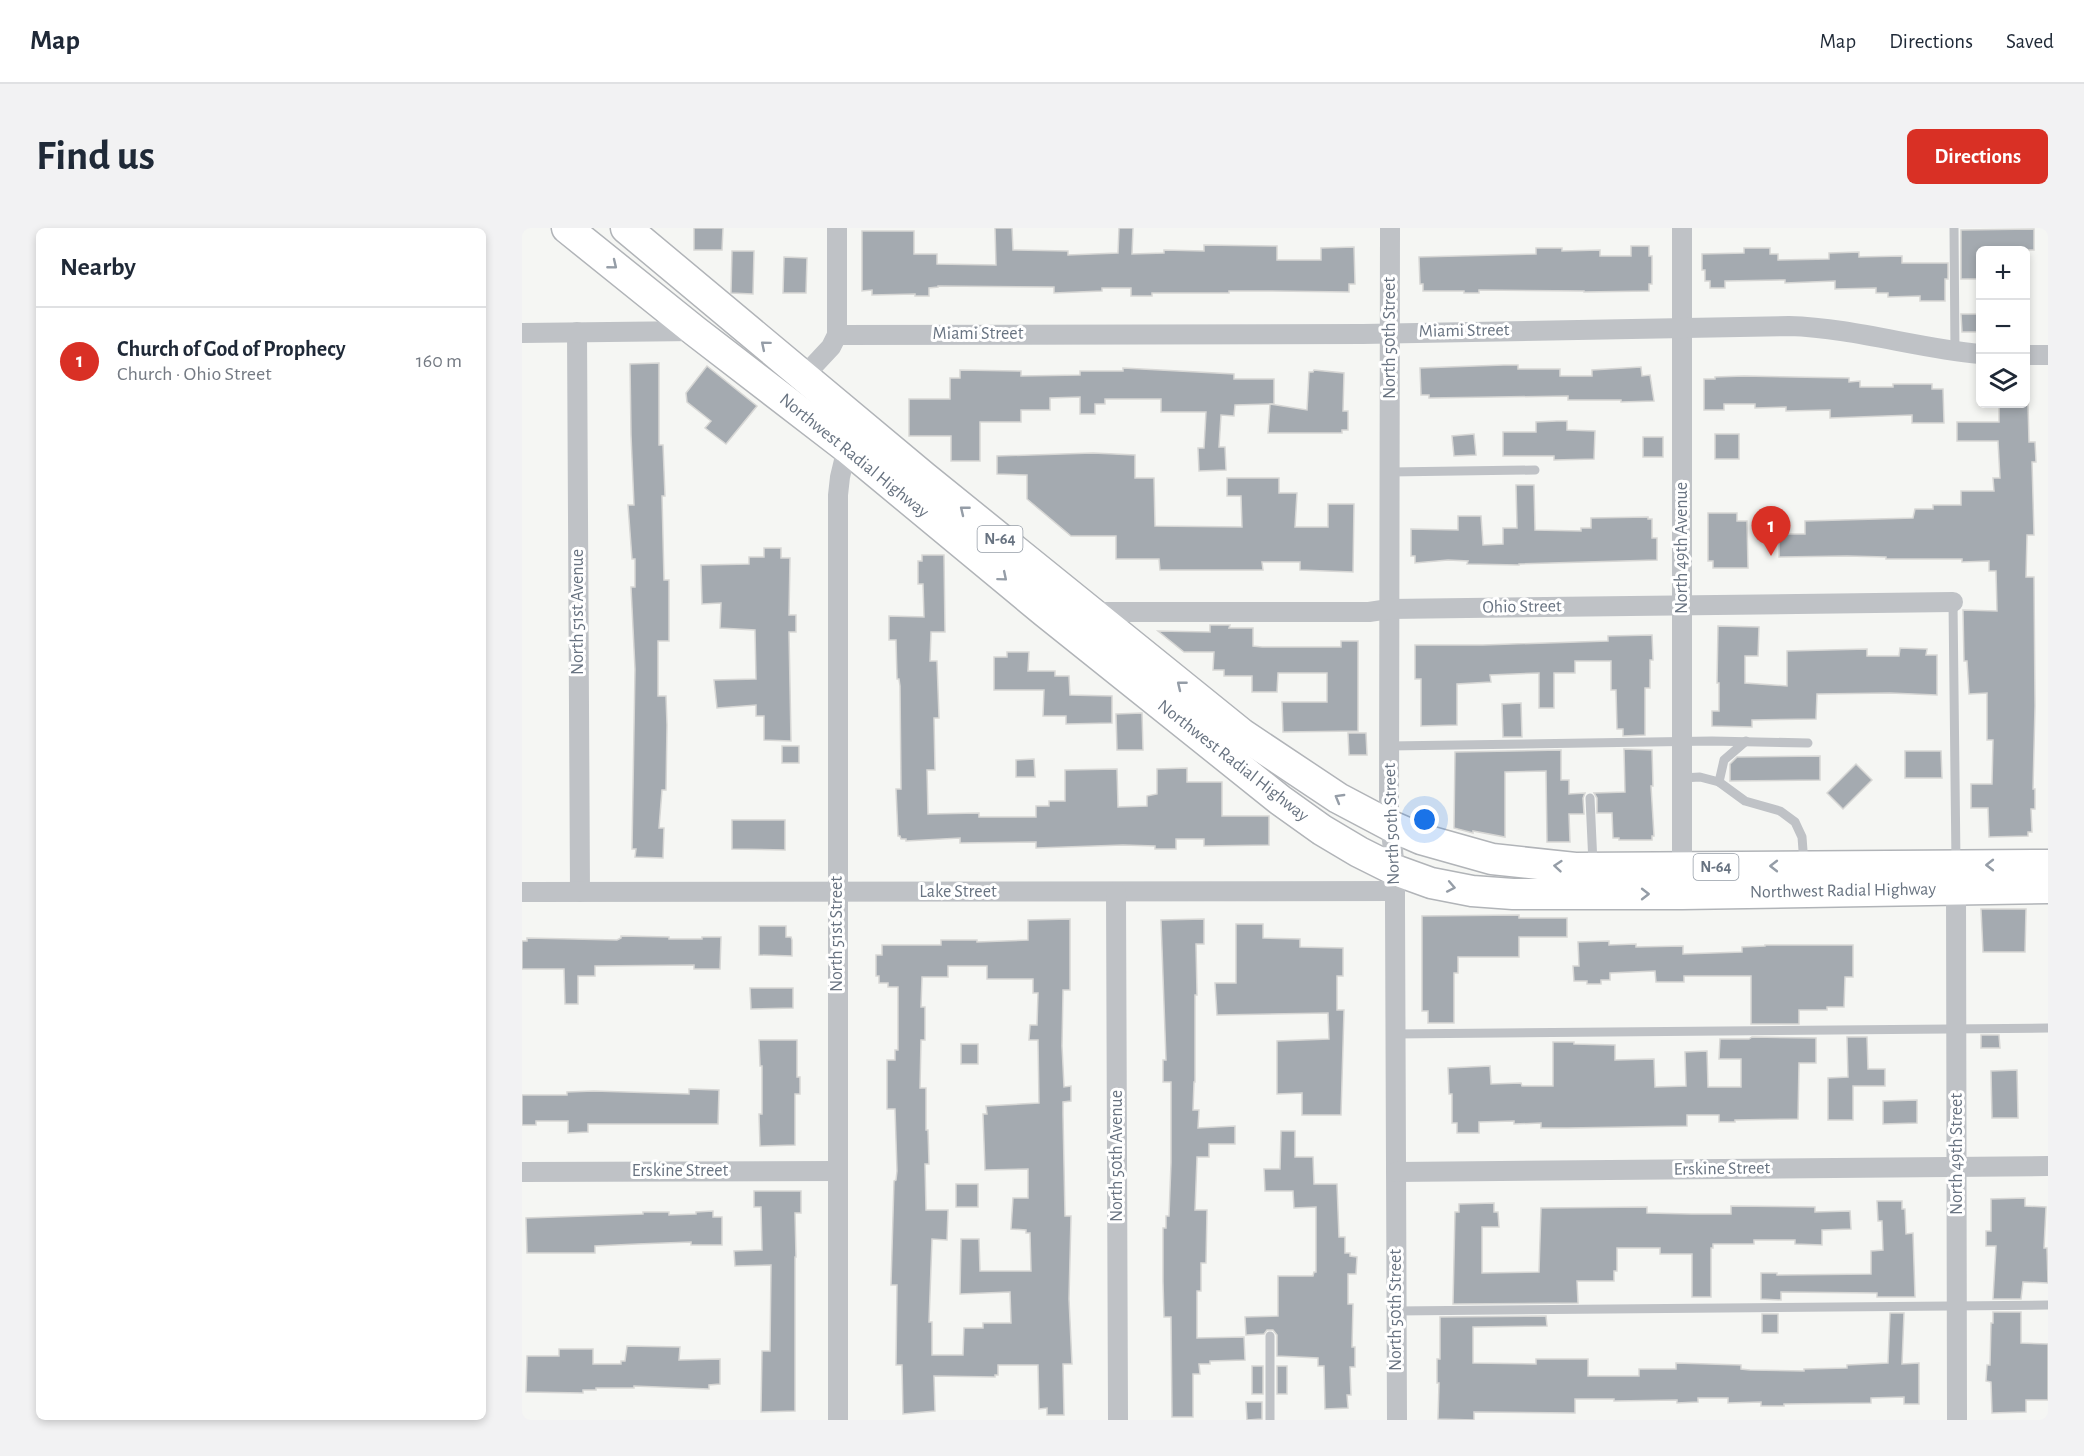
<!DOCTYPE html>
<html lang="en">
<head>
<meta charset="utf-8">
<style>
  :root { --surface:#fff; --page:#f2f2f3; --text:#1f2937; --muted:#747a83; --line:#e0e1e3; --accent:#d93025 }
  body { margin:0; font-family:"Alegreya Sans",sans-serif; background:var(--page); color:var(--text) }
  .controls { position:absolute; right:18px; top:18px; display:grid; overflow:hidden; border-radius:9px; box-shadow:0 3px 9px #0003 }
  .controls button { width:54px; height:54px; display:grid; place-items:center; padding:0; border:0; border-bottom:2px solid var(--line); background:var(--surface); color:var(--text); font:30px sans-serif }
  .you { position:absolute; left:903px; top:592px; width:21px; height:21px; margin:-15px; border:4px solid #fff; border-radius:50%; background:#1a73e8; box-shadow:0 0 0 9px #1a73e833 }
  .badge { display:grid; place-items:center; width:39px; height:39px; border-radius:50%; background:var(--accent); color:#fff; font-size:20px; font-weight:700 }
  .pin { position:absolute; translate:-50% -50px; filter:drop-shadow(0 2px 3px #0008) }
  .pin::after { content:''; position:absolute; top:32px; width:21px; height:18px; background:inherit; clip-path:polygon(0 0,100% 0,50% 100%) }
  .list { margin:0; padding:0; list-style:none }
  h2 { display:flex; justify-content:space-between; align-items:center; height:78px; margin:0; padding:0 24px; font-size:26px }
  h2 small { font-size:20px; font-weight:400; color:var(--muted) }
  .list li { display:grid; grid-template-columns:39px 1fr auto; gap:18px; align-items:center; box-sizing:border-box; height:108px; padding:0 24px; border-top:2px solid var(--line) }
  .list b { display:block; font-size:22px; white-space:nowrap }
  .list p { margin:0; font-size:20px; white-space:nowrap; color:var(--muted) }
  .list em { font-size:20px; font-style:normal; color:var(--muted) }
  .icon { flex:none; width:33px; height:33px; fill:none; stroke:currentColor; stroke-width:2; stroke-linecap:round; stroke-linejoin:round }
  .map { position:relative; flex:none; width:1526px; height:1192px; overflow:hidden; border-radius:9px }
  header { display:flex; align-items:center; gap:36px; box-sizing:border-box; height:84px; padding:0 30px; background:var(--surface); border-bottom:2px solid var(--line) }
  header strong { font-size:28px }
  nav { display:flex; gap:33px; margin-inline-start:auto; font-size:21px }
  .intro { display:flex; align-items:center; justify-content:space-between; box-sizing:border-box; height:144px; padding:0 36px }
  h1 { margin:0; font-size:42px }
  .button { padding:15px 27px; border-radius:9px; background:var(--accent); color:#fff; font-size:21px; font-weight:700 }
  main { display:flex; gap:36px; padding:0 36px }
  aside { flex:1; background:var(--surface); border-radius:9px; box-shadow:0 3px 9px #0003 }
  .map>svg:first-child { display:block }
  .building { fill:#a4aab0; stroke:#d7d7d5; stroke-width:1.5; fill-rule:evenodd }
  .lines { fill:none; stroke-linecap:round; stroke-linejoin:round }
  .primary-casing { stroke:#b1b4b8; stroke-width:33 }
  .lane { stroke:#bfc2c6; stroke-width:9 }
  .street { stroke:#bfc2c6; stroke-width:20 }
  .primary { stroke:#fff; stroke-width:30 }
  .oneway { stroke:#959da7 }
  .labels { text-anchor:middle; dominant-baseline:central; stroke-width:6; stroke-linejoin:round; paint-order:stroke }
  .shield { fill:#fff; stroke:#959da7; stroke-width:1.5 }
  .shield-label { font-size:16px; font-weight:bold; fill:#687381 }
  .street-label { font-size:18px; fill:#687381; stroke:#fff }
</style>
</head>
<body>
<header>
<strong>Map</strong>
<nav><a>Map</a><a>Directions</a><a>Saved</a></nav>
</header>
<div class="intro"><h1>Find us</h1><a class="button">Directions</a></div>
<main>
<aside>
<h2>Nearby<small></small></h2>
<ul class="list">
<li><span class="badge">1</span><div><b>Church of God of Prophecy</b><p>Church · Ohio Street</p></div><em>160 m</em></li>
</ul>
</aside>
<div class="map">
<svg width="1526" height="1192" viewBox="0 0 1526 1192">
  <rect width="100%" height="100%" fill="#f5f6f3"/>
  <!-- building -->
  <g class="building">
    <polygon points="172,0 201,0 200,22 172,22"/>
    <polygon points="473,0 490,0 491,22 546,23 546,27 596,25 597,0 611,0 610,26 642,25 642,22 682,23 682,17 755,18 755,32 799,32 799,20 832,19 833,56 827,56 827,64 751,63 707,63 707,65 630,65 630,68 609,68 609,60 580,60 580,63 532,65 532,59 416,58 416,59 407,60 407,68 393,68 393,66 350,67 350,62 340,63 340,3 392,3 392,26 415,26 415,36 474,37"/>
    <polygon points="1512,1 1512,22 1458,22 1458,51 1439,51 1439,2"/>
    <polygon points="1109,18 1127,18 1127,28 1130,28 1130,56 1127,56 1127,63 1062,64 1062,63 957,62 957,65 942,65 942,63 901,63 901,56 898,56 897,29 1014,26 1014,20 1040,20 1040,23 1078,22 1078,28 1109,28"/>
    <polygon points="1222,20 1248,20 1248,26 1256,26 1256,32 1307,31 1307,25 1337,24 1337,29 1380,28 1380,35 1426,35 1426,51 1423,51 1423,73 1398,73 1398,68 1366,69 1366,65 1354,65 1354,60 1313,61 1313,53 1263,55 1263,52 1203,53 1203,60 1188,60 1188,53 1183,53 1183,42 1180,42 1180,26 1222,25"/>
    <polygon points="210,23 232,23 231,66 209,65"/>
    <polygon points="262,29 285,30 284,65 261,65"/>
    <polygon points="1439,86 1455,86 1455,104 1440,104"/>
    <polygon points="137,135 137,217 141,217 143,268 140,268 142,352 147,352 147,413 136,413 136,468 144,468 145,497 144,562 140,562 137,600 142,600 141,630 113,629 114,621 110,621 113,441 109,359 113,359 113,331 110,331 106,277 112,277 109,207 108,136"/>
    <polygon points="982,137 996,137 996,141 1038,141 1038,148 1070,148 1070,142 1119,139 1120,148 1128,147 1132,173 1099,174 1099,172 1046,172 1046,168 907,170 907,167 899,167 898,140"/>
    <polygon points="185,138 235,178 204,216 183,200 189,193 165,174 164,165"/>
    <polygon points="601,140 712,146 712,151 752,151 752,176 713,177 712,188 699,187 697,219 703,219 704,242 677,243 676,220 682,220 684,184 639,184 639,171 583,171 583,176 573,176 573,186 558,186 558,169 528,170 528,182 499,182 499,194 458,194 458,233 429,233 429,208 387,208 387,171 428,171 428,150 438,150 438,142 499,143 499,148 558,147 558,143 601,143"/>
    <polygon points="792,142 822,145 821,183 826,183 826,202 820,202 820,205 746,205 748,176 785,182 787,144 791,144"/>
    <polygon points="1222,148 1327,150 1327,154 1338,153 1338,159 1371,159 1371,156 1410,156 1410,161 1421,161 1422,195 1390,195 1390,187 1308,190 1308,182 1264,183 1264,179 1233,180 1233,176 1202,176 1202,182 1182,182 1182,151 1193,151 1193,149"/>
    <polygon points="1477,176 1506,176 1507,214 1513,214 1514,234 1510,234 1512,307 1505,307 1504,349 1512,349 1513,478 1511,561 1513,561 1513,581 1509,581 1510,604 1506,604 1506,608 1467,609 1466,580 1449,580 1449,556 1470,556 1471,512 1465,512 1465,465 1447,466 1445,433 1442,433 1441,382 1475,383 1474,343 1467,343 1467,333 1440,334 1440,331 1364,331 1364,329 1325,328 1257,329 1257,306 1283,306 1283,293 1391,290 1393,281 1411,281 1411,277 1439,277 1439,263 1472,263 1471,250 1478,250 1476,213 1435,213 1435,194 1477,194"/>
    <polygon points="1035,193 1045,193 1045,202 1073,203 1072,231 1032,232 1032,228 981,228 981,204 1014,204 1014,194"/>
    <polygon points="952,206 954,227 932,228 930,208"/>
    <rect x="1193" y="206" width="24" height="25"/>
    <rect x="1121" y="209" width="20" height="20"/>
    <polygon points="571,225 613,227 613,250 632,250 633,298 720,299 719,268 705,268 705,250 757,250 757,265 775,265 773,299 806,299 806,276 832,276 831,344 778,342 778,334 740,334 741,342 638,342 637,331 594,331 594,308 549,308 505,271 505,247 475,246 475,228"/>
    <polygon points="994,257 1012,257 1013,302 1059,303 1059,300 1069,300 1069,290 1126,289 1126,291 1130,291 1130,310 1135,310 1135,332 997,336 997,337 945,336 946,333 926,332 893,335 893,328 889,328 889,301 936,302 936,288 959,288 961,317 981,316 981,300 995,300"/>
    <polygon points="1186,285 1215,285 1215,293 1225,293 1226,340 1191,340 1191,333 1186,333"/>
    <polygon points="242,320 259,320 259,330 268,330 267,387 274,387 274,404 267,404 269,513 242,512 242,488 234,488 234,477 195,480 192,452 234,451 233,402 198,400 199,375 180,376 179,337 227,336 227,329 242,329"/>
    <polygon points="400,327 422,327 423,404 409,404 408,433 415,433 417,490 412,490 413,542 405,542 406,586 457,585 457,589 514,589 514,578 527,578 527,573 543,573 543,542 595,541 596,579 625,578 625,568 635,566 635,541 665,540 665,554 700,554 700,588 747,588 747,617 682,618 682,611 654,611 654,621 633,621 633,618 601,617 514,620 514,614 438,615 438,610 384,613 384,611 379,611 378,608 376,608 374,561 379,561 378,458 377,451 375,451 374,412 367,412 367,388 402,389 401,356 396,356 396,333 400,333"/>
    <polygon points="688,397 708,397 707,400 731,400 731,418 740,419 819,419 819,413 836,413 836,503 761,504 760,474 805,474 805,445 756,445 755,464 730,464 730,448 702,448 702,442 691,442 692,424 662,424 636,403 688,404"/>
    <polygon points="1196,398 1237,399 1236,428 1223,428 1223,455 1265,458 1265,423 1345,421 1345,428 1377,428 1378,420 1405,421 1404,427 1415,427 1415,467 1368,465 1295,466 1294,491 1230,492 1230,499 1190,498 1190,483 1197,483 1197,455 1195,455"/>
    <polygon points="1130,407 1131,432 1128,432 1128,460 1123,460 1123,507 1101,508 1101,501 1095,501 1094,462 1089,462 1089,433 1053,433 1053,445 1032,445 1032,480 1017,480 1017,445 968,447 969,454 935,456 935,497 899,498 899,451 893,451 893,417 961,417 1086,413 1086,408"/>
    <polygon points="485,424 507,424 506,443 533,443 533,448 547,448 548,467 590,468 590,495 544,496 544,488 521,488 522,462 472,462 472,429 485,429"/>
    <polygon points="999,475 1000,509 981,509 980,476"/>
    <polygon points="620,485 621,522 595,522 594,486"/>
    <polygon points="826,505 844,505 845,527 827,527"/>
    <rect x="260" y="518" width="17" height="17"/>
    <polygon points="1102,521 1130,522 1131,558 1129,558 1132,608 1130,608 1130,612 1097,612 1097,610 1091,610 1090,585 1075,585 1075,570 1072,565 1103,564"/>
    <polygon points="1039,522 1039,552 1047,552 1047,566 1063,565 1061,570 1062,586 1047,586 1048,614 1025,614 1024,543 983,544 983,609 951,603 951,605 932,600 933,524"/>
    <polygon points="1383,523 1419,523 1420,550 1383,550"/>
    <polygon points="1298,528 1298,552 1208,553 1208,536 1215,529"/>
    <polygon points="512,531 513,549 494,549 494,532"/>
    <polygon points="1334,536 1350,552 1321,581 1305,565"/>
    <polygon points="210,592 263,592 263,622 210,621"/>
    <polygon points="1459,681 1504,681 1503,724 1461,724"/>
    <polygon points="997,687 997,690 1045,690 1045,709 997,709 997,729 936,729 936,745 932,745 932,795 906,795 906,783 900,783 900,688"/>
    <path d="M548,691V762H541L540,818L542,859L549,858V873L541,874V887L543,988H549L547,1071L550,1136H541L542,1187H525V1180L517,1181L516,1137H476V1147H473V1149L412,1148L413,1183L381,1186L380,1137H374L375,1057H369L372,953L374,952L375,943L373,881H365V832H373V822H376V759H366V755H357V748H354V727H360V717H419V712H455V714L506,712V692ZM426,738H465V751H511V765H516L515,797H508L507,812H516L517,875L464,878L465,886H461L463,942L506,941V970H491L489,1001L504,1002V1005H508L509,1043H458L457,1011H439L438,1066L488,1064L489,1095H461V1100H442L441,1127H410V1094H407L410,1011L425,1012L426,982H404L403,936H407L406,902H404V860H398L399,812H403V779H399L400,749H426Z"/>
    <polygon points="682,691 682,716 674,716 675,767 673,767 673,854 672,854 671,882 677,882 676,900 713,898 713,916 687,916 687,929 675,929 673,982 685,982 684,1035 679,1035 679,1063 675,1063 675,1110 722,1109 723,1132 688,1133 688,1136 677,1136 678,1146 671,1146 671,1189 650,1189 649,1089 642,1089 641,1053 641,1000 644,1000 644,988 647,988 649,935 649,854 641,854 641,832 644,832 639,692"/>
    <polygon points="714,696 741,696 741,710 778,711 778,719 821,720 821,748 815,748 815,782 822,782 819,887 780,887 780,865 755,866 755,813 807,811 806,785 695,787 693,755 714,755"/>
    <polygon points="237,698 264,698 264,709 269,709 270,712 270,728 237,727"/>
    <polygon points="99,708 147,709 147,711 180,711 180,709 199,709 198,741 172,741 172,737 73,738 73,748 56,748 56,776 43,776 42,741 0,741 0,713 5,713 5,710 95,712 99,710"/>
    <polygon points="1087,713 1087,717 1114,716 1114,719 1161,718 1161,726 1220,724 1220,719 1243,718 1243,717 1331,717 1331,749 1323,749 1322,779 1305,779 1305,782 1277,782 1277,796 1229,796 1229,748 1162,748 1162,754 1134,754 1133,743 1088,745 1088,752 1079,752 1079,756 1065,756 1065,753 1052,753 1051,738 1057,738 1056,714"/>
    <polygon points="228,760 271,760 271,780 229,781"/>
    <polygon points="1459,807 1477,807 1478,820 1459,820"/>
    <polygon points="1230,809 1294,810 1294,835 1277,835 1276,891 1213,892 1213,894 1197,894 1197,887 1165,887 1165,898 1045,900 1019,900 1019,895 992,896 992,893 957,894 957,905 935,905 935,895 930,895 930,866 927,866 926,840 968,838 969,856 999,855 1000,858 1031,858 1031,814 1052,814 1052,816 1093,817 1093,832 1132,831 1133,859 1164,858 1163,824 1185,823 1186,859 1219,859 1219,831 1197,831 1198,811 1227,811"/>
    <polygon points="1325,809 1345,809 1346,841 1363,841 1363,858 1331,858 1331,892 1306,892 1306,850 1326,849"/>
    <polygon points="237,812 275,812 275,849 278,849 278,866 273,866 273,917 238,918 237,886 240,886 240,838 238,838"/>
    <rect x="439" y="816" width="17" height="20"/>
    <polygon points="1495,842 1496,890 1470,890 1469,843"/>
    <polygon points="167,861 197,862 196,896 66,896 66,904 46,905 46,893 14,893 14,897 0,897 0,867 45,867 45,864 72,863 167,866"/>
    <polygon points="1395,872 1395,895 1361,896 1361,873"/>
    <polygon points="759,903 773,903 773,929 791,929 792,956 815,956 817,1009 823,1009 823,1025 828,1025 828,1028 835,1029 834,1046 826,1046 826,1076 831,1076 830,1119 833,1119 833,1139 828,1139 829,1167 825,1167 826,1180 803,1181 802,1138 796,1138 796,1130 755,1128 755,1107 751,1102 745,1102 742,1106 724,1107 723,1089 756,1088 756,1048 791,1048 792,1044 794,1044 794,979 772,980 771,963 743,963 742,941 758,941"/>
    <rect x="434" y="956" width="22" height="23"/>
    <polygon points="232,963 279,963 279,985 273,985 274,1029 273,1029 273,1183 239,1184 240,1123 248,1123 249,1037 213,1038 212,1023 240,1022 239,979 232,979"/>
    <polygon points="1503,970 1503,978 1524,979 1522,1020 1525,1020 1526,1055 1501,1054 1499,1071 1471,1071 1474,1018 1464,1018 1464,1003 1469,1003 1469,971"/>
    <polygon points="1355,973 1380,973 1380,981 1383,981 1384,1006 1391,1005 1393,1069 1355,1069 1355,1065 1259,1064 1259,1072 1239,1071 1239,1045 1255,1045 1255,1047 1349,1046 1349,1023 1361,1022 1360,993 1356,993"/>
    <polygon points="972,975 972,984 976,984 977,999 960,999 960,1045 1017,1044 1019,980 1125,979 1125,985 1169,986 1209,986 1209,978 1293,979 1293,984 1328,983 1329,1001 1300,1002 1300,1017 1273,1016 1273,1012 1232,1012 1232,1016 1191,1016 1191,1020 1189,1020 1189,1069 1170,1069 1170,1026 1138,1026 1138,1020 1095,1020 1095,1043 1092,1043 1092,1053 1055,1053 1056,1075 931,1076 933,984 937,984 937,976"/>
    <polygon points="191,983 191,989 200,989 200,1017 169,1017 169,1014 115,1016 73,1018 73,1025 5,1025 4,990 121,986 121,984 147,984 147,987 174,986 174,984"/>
    <polygon points="1471,1084 1499,1084 1499,1115 1526,1116 1526,1172 1504,1172 1504,1184 1470,1185 1469,1154 1464,1153 1465,1137 1468,1137 1469,1095 1471,1095"/>
    <polygon points="1368,1085 1382,1085 1380,1136 1397,1135 1397,1176 1382,1176 1382,1169 1349,1170 1349,1175 1262,1176 1262,1178 1239,1178 1239,1174 1206,1175 1206,1170 1176,1170 1176,1174 1155,1175 1155,1172 1092,1173 1092,1171 1053,1171 1053,1185 952,1184 952,1192 916,1191 917,1155 915,1155 915,1131 918,1131 918,1089 1024,1088 1025,1098 951,1099 951,1135 1014,1136 1014,1131 1066,1131 1066,1148 1117,1148 1117,1141 1154,1141 1154,1135 1219,1137 1219,1141 1228,1142 1282,1143 1282,1141 1325,1140 1325,1137 1366,1135"/>
    <rect x="1240" y="1086" width="16" height="19"/>
    <polygon points="105,1118 158,1119 157,1132 198,1131 198,1156 187,1157 187,1161 112,1158 112,1160 74,1160 74,1162 61,1162 61,1165 4,1164 5,1128 37,1128 37,1121 71,1121 71,1136 99,1136 99,1133 103,1133"/>
    <rect x="730" y="1138" width="11" height="28"/>
    <rect x="755" y="1138" width="10" height="28"/>
    <polygon points="724,1174 740,1174 740,1191 725,1192"/>
  </g>
  <g class="lines">
    <defs>
      <g id="primary">
        <polyline points="45,0 173,103 325,220 523,384 758,572 800,602 837,624 873,642 909,655 950,663 991,666 1160,666 1526,660"/>
        <polyline points="104,0 402,249 720,506 816,570 869,598 899,611 970,631 1053,640 1526,637"/>
      </g>
    </defs>
    <!-- primary casing -->
    <use href="#primary" class="primary-casing"/>
    <!-- lane -->
    <g class="lane">
      <polyline points="1432,0 1433,124"/>
      <polyline points="868,244 1013,242"/>
      <polyline points="1431,374 1434,635"/>
      <polyline points="867,518 1190,513 1286,515"/>
      <polyline points="1160,550 1178,549 1197,554 1223,573 1258,583 1273,594 1280,609 1282,636"/>
      <polyline points="1197,554 1202,532 1224,513"/>
      <polyline points="1068,570 1071,636"/>
      <polyline points="873,806 1526,800"/>
      <polyline points="874,1083 1526,1077"/>
      <polyline points="748,1108 748,1192"/>
    </g>
    <!-- street -->
    <g class="street">
      <polyline points="868,0 867,583 873,642 873,678 875,1192"/>
      <polyline points="1160,0 1160,639"/>
      <polyline points="55,104 58,664"/>
      <polyline points="0,105 173,103"/>
      <path d="M315,107L841,106L1267,98C1332,100 1394,120 1458,126"/>
      <polyline points="1504,127 1526,127"/>
      <polyline points="281,149 309,119 315,107 315,0"/>
      <polyline points="570,384 847,384 867,381 1431,374"/>
      <polyline points="1434,661 1435,1192"/>
      <polyline points="0,664 873,663"/>
      <polyline points="594,664 596,1192"/>
      <polyline points="0,944 315,943"/>
      <polyline points="874,944 1526,938"/>
      <polyline points="316,1192 316,267 318,249 325,220"/>
    </g>
    <!-- primary -->
    <use href="#primary" class="primary"/>
  </g>
  <!-- one-way arrows -->
  <defs><path id="oneway-chevron" d="M-2-3.5L2.5 0L-2 3.5" fill="none" stroke-width="1.6" stroke-linecap="round" stroke-linejoin="round" transform="scale(1.5)"/></defs>
  <g class="oneway">
    <use href="#oneway-chevron" transform="translate(91 37) rotate(39)"/>
    <use href="#oneway-chevron" transform="translate(243 117) rotate(-140)"/>
    <use href="#oneway-chevron" transform="translate(442 282) rotate(-141)"/>
    <use href="#oneway-chevron" transform="translate(481 349) rotate(40)"/>
    <use href="#oneway-chevron" transform="translate(659 457) rotate(-141)"/>
    <use href="#oneway-chevron" transform="translate(817 570) rotate(-150)"/>
    <use href="#oneway-chevron" transform="translate(1468 637) rotate(180)"/>
    <use href="#oneway-chevron" transform="translate(1036 638) rotate(-175)"/>
    <use href="#oneway-chevron" transform="translate(1252 638) rotate(180)"/>
    <use href="#oneway-chevron" transform="translate(929 659) rotate(11)"/>
    <use href="#oneway-chevron" transform="translate(1123 666)"/>
  </g>
  <g class="labels">
    <!-- shield labels -->
    <g class="shield">
      <rect x="455.5" y="298" width="45" height="26" rx="4.5"/>
      <rect x="1171.5" y="626" width="45" height="26" rx="4.5"/>
    </g>
    <g class="shield-label">
      <text x="478" y="311">N-64</text>
      <text x="1194" y="639">N-64</text>
    </g>
    <!-- street labels -->
    <g class="street-label">
      <text transform="translate(942 103) rotate(-1)">Miami Street</text>
      <text x="456" y="106">Miami Street</text>
      <text transform="translate(868 110) rotate(-90)">North 50th Street</text>
      <text transform="translate(332 228) rotate(39)">Northwest Radial Highway</text>
      <text transform="translate(1160 320) rotate(-90)">North 49th Avenue</text>
      <text transform="translate(1000 379) rotate(-1)">Ohio Street</text>
      <text transform="translate(56 384) rotate(-90)">North 51st Avenue</text>
      <text transform="translate(711 533) rotate(38)">Northwest Radial Highway</text>
      <text transform="translate(870 596) rotate(-92)">North 50th Street</text>
      <text transform="translate(1321 663) rotate(-1)">Northwest Radial Highway</text>
      <text x="436" y="664">Lake Street</text>
      <text transform="translate(315 706) rotate(-90)">North 51st Street</text>
      <text transform="translate(1435 926) rotate(-90)">North 49th Street</text>
      <text transform="translate(595 928) rotate(-90)">North 50th Avenue</text>
      <text transform="translate(1200 941) rotate(-1)">Erskine Street</text>
      <text x="158" y="943">Erskine Street</text>
      <text transform="translate(874 1082) rotate(-90)">North 50th Street</text>
    </g>
  </g>
</svg>
<div class="controls">
<button>+</button>
<button>−</button>
<button><svg class="icon" aria-label="layers" viewBox="0 0 24 24"><path d="M12 4l9 5-9 5-9-5zM3 14l9 5 9-5"/></svg></button>
</div>
<div class="you"></div>
<div class="pin badge" style="left:1249px;top:328px">1</div>
</div>
</main>
</body>
</html>
